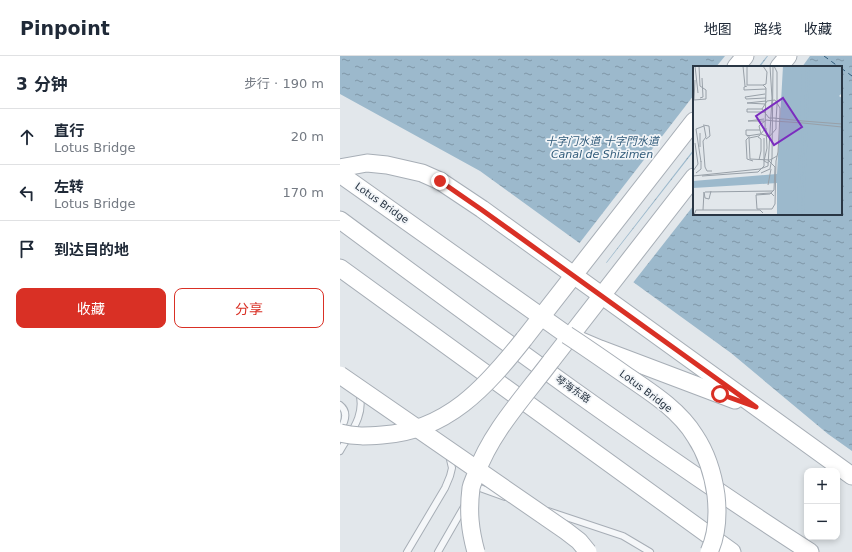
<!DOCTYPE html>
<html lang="zh">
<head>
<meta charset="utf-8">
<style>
  :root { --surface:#fff; --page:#f2f2f3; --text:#1f2937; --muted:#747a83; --line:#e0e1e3; --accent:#d93025 }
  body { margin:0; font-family:"DejaVu Sans","Noto Sans SC",sans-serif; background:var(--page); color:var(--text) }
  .controls { position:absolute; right:12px; bottom:12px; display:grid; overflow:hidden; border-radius:8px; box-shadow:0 2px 6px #0003 }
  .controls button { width:36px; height:36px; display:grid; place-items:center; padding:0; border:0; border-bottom:1px solid var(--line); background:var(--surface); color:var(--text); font:20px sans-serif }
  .stop { position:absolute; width:12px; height:12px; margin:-9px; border:3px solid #d93025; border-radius:50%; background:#fff }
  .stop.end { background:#d93025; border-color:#fff; box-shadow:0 1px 4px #0008 }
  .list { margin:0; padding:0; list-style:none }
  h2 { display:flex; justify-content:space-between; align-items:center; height:52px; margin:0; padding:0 16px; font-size:17px }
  h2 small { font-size:13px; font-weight:400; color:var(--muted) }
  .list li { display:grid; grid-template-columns:26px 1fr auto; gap:12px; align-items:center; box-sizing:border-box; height:56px; padding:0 16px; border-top:1px solid var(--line) }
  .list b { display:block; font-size:15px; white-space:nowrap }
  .list p { margin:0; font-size:13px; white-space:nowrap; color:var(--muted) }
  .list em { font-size:13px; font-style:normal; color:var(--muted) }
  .actions { display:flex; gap:8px; padding:12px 16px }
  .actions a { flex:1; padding:9px 0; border:1px solid var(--accent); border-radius:8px; text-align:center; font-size:14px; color:var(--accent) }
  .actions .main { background:var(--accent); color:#fff }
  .icon { flex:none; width:22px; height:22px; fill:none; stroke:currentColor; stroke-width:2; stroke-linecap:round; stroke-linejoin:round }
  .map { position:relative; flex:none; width:512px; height:496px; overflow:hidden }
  header { display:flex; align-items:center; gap:24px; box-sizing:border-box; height:56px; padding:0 20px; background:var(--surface); border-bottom:1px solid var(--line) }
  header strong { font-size:19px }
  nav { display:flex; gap:22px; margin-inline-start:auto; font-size:14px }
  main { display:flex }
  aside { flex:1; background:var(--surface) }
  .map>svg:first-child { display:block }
  .water { fill:url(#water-ripples); fill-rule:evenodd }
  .pier { fill:#e2e7eb }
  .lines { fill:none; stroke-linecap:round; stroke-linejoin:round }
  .ferry { stroke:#315b7a; stroke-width:1; stroke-dasharray:5 4; stroke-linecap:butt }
  .service-casing { stroke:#a7aeb6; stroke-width:8 }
  .secondary-casing { stroke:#a7aeb6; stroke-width:19 }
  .service { stroke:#f5f7f9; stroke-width:6 }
  .secondary { stroke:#fff; stroke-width:17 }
  .secondary-bridge-casing { stroke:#a7aeb6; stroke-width:19; stroke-linecap:butt }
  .secondary-bridge { stroke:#fff; stroke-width:17 }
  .route { stroke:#d93025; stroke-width:5 }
  .labels { text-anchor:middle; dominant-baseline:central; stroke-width:3.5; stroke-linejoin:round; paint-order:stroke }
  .street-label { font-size:10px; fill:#293644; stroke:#f2f5f8 }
  .water-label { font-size:11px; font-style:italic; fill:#315b7a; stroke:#f2f5f8 }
  .inset-river { fill:none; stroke:#9cb9cc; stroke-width:2 }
  .inset-road { fill:none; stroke:#98a0a8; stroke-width:1 }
  .view { fill:#7b2cbf; fill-opacity:0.15; stroke:#7b2cbf; stroke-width:2 }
  .inset-edge { fill:none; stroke:#293644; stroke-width:2 }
</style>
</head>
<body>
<header>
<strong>Pinpoint</strong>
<nav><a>地图</a><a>路线</a><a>收藏</a></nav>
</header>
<main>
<aside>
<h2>3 分钟<small>步行 · 190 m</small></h2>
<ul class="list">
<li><svg class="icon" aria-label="ahead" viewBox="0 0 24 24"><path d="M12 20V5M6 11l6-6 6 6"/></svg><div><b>直行</b><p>Lotus Bridge</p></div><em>20 m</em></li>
<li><svg class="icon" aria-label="left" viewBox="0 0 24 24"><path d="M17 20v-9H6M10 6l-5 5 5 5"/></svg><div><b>左转</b><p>Lotus Bridge</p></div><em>170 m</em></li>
<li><svg class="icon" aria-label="arrive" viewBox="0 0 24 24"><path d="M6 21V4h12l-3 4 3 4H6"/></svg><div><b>到达目的地</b></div></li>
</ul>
<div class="actions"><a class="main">收藏</a><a>分享</a></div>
</aside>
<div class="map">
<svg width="512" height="496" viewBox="0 0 512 496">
  <defs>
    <pattern id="water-ripples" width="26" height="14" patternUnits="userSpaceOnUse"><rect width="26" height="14" fill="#9cb9cc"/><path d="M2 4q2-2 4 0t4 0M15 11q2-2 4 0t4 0" fill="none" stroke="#7f97a7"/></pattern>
  </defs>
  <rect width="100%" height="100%" fill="#e2e7eb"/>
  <!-- water -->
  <path class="water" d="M0,0H512V395L488,378L391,297L140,115L0,38ZM354,11H501V158H354Z"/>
  <!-- pier -->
  <g class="pier">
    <polygon points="385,0 427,0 418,11 376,11"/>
    <polygon points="428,0 470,0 462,11 420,11"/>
    <polygon points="354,39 354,93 265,208 238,189"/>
    <polygon points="354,95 354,149 292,228 265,209"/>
  </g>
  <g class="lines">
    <!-- ferry -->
    <g class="ferry">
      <polyline points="484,0 499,11"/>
      <polyline points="501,12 512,20"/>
    </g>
    <defs>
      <g id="service">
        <path d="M0,349C9,356 5,366 0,374"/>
        <path d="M0,395C10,377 26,359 19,337"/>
        <polyline points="140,432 165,441"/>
        <polyline points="208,455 283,480 310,496"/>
        <polyline points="67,496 105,432 110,420 112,412 109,399"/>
        <polyline points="98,496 125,449"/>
      </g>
      <g id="secondary">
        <polyline points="396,11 405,0"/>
        <polyline points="439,11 448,0"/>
        <polyline points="0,112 27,107 47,109 82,117 100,125 142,153 512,420"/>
        <polyline points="0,118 227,279 260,293 395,344"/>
        <path d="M0,164C154,278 309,392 470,496"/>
        <polyline points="0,212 392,496"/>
        <polyline points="184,283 354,65"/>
        <polyline points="211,305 354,121"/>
      </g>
    </defs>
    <!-- service casing -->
    <use href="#service" class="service-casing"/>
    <!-- secondary casing -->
    <use href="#secondary" class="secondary-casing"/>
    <!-- service -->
    <use href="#service" class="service"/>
    <!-- secondary -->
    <use href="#secondary" class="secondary"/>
    <defs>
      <g id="secondary-bridge">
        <path d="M227,279C247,292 267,306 287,320C312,337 339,354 355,380C367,398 373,418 376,439C378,457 377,479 369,496"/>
        <polyline points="0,319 226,475 239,485 248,496"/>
        <path d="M0,377C14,381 28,380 42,379C107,375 146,331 184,283"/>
        <path d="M136,496C130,474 128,456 131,432C132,427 135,422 136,418C151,376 184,341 211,305"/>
      </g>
    </defs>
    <!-- secondary-bridge casing -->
    <use href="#secondary-bridge" class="secondary-bridge-casing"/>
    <!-- secondary-bridge -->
    <use href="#secondary-bridge" class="secondary-bridge"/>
  </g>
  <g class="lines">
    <!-- route -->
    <polyline class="route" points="100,125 142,154 416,351 380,338"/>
  </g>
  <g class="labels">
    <!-- street labels -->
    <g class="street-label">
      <text transform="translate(42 147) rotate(35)">Lotus Bridge</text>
      <text transform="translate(233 333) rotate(35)">琴海东路</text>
      <text transform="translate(306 335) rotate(37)">Lotus Bridge</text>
    </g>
    <!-- water labels -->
    <g class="water-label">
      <text x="262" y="85">十字门水道 十字門水道<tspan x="262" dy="13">Canal de Shizimen</tspan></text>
    </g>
  </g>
  <!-- overview -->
  <g transform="translate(353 10)">
    <rect width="149" height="149" fill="#e2e7eb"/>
    <path d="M90,0H149V27L146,30L149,32V149H84V117L0,122V115L84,108Z" fill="#9cb9cc"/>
    <path class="inset-river" d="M108,54L110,0M110,54L112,0M114,54L116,0M105,149L108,57M107,149L110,59M110,149L114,59"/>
    <path class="inset-road" d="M2,0L5,27M50,0L52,20M54,0V19H70L73,22L72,63L66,70L56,72L57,93L77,94L84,90M70,0L74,6L73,18L70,19M81,0L84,6V39L83,55V63L76,71L68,68L66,60L73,54L81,55L110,57L149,61M2,14L1,34L13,33V24L7,20L6,0M54,20L51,21V24L73,23M72,28L52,31L53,33L73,32M7,32L10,31L9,12M72,38L54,37L73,35M69,43H54V46H72M71,55H55L71,53M10,59L16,60L17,70L13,73M73,62L74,82L71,95L75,97M7,67V81M54,70L67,68M57,70L53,69V64H67M56,71L53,74L54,93L60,95M65,71L68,73V85L66,94M75,94L82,101L81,124L77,128L63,129L64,143H79L82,138L83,95L85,86L86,68L87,47V42L82,34L74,35L69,43L76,52H81L110,55L149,58M8,96L3,63L11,60L13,71L10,75L12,101L14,105H19M0,105L5,98L2,77M3,107L8,103V95M68,107L77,103L79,92L80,0M0,110L67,103L75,100L79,32L77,0M9,110L65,106L71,100V72M75,119L78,103M11,126L12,132L16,133L18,125M12,126L80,125M63,128L78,127L81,130M10,144L11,126M1,149L3,144H67L70,147"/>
    <path class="view" d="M90,32L109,61L81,79L63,50Z"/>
    <rect width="149" height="149" class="inset-edge"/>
  </g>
</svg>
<div class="controls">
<button>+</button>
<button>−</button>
</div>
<div class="stop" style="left:380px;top:338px"></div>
<div class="stop end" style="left:100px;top:125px"></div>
</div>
</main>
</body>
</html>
